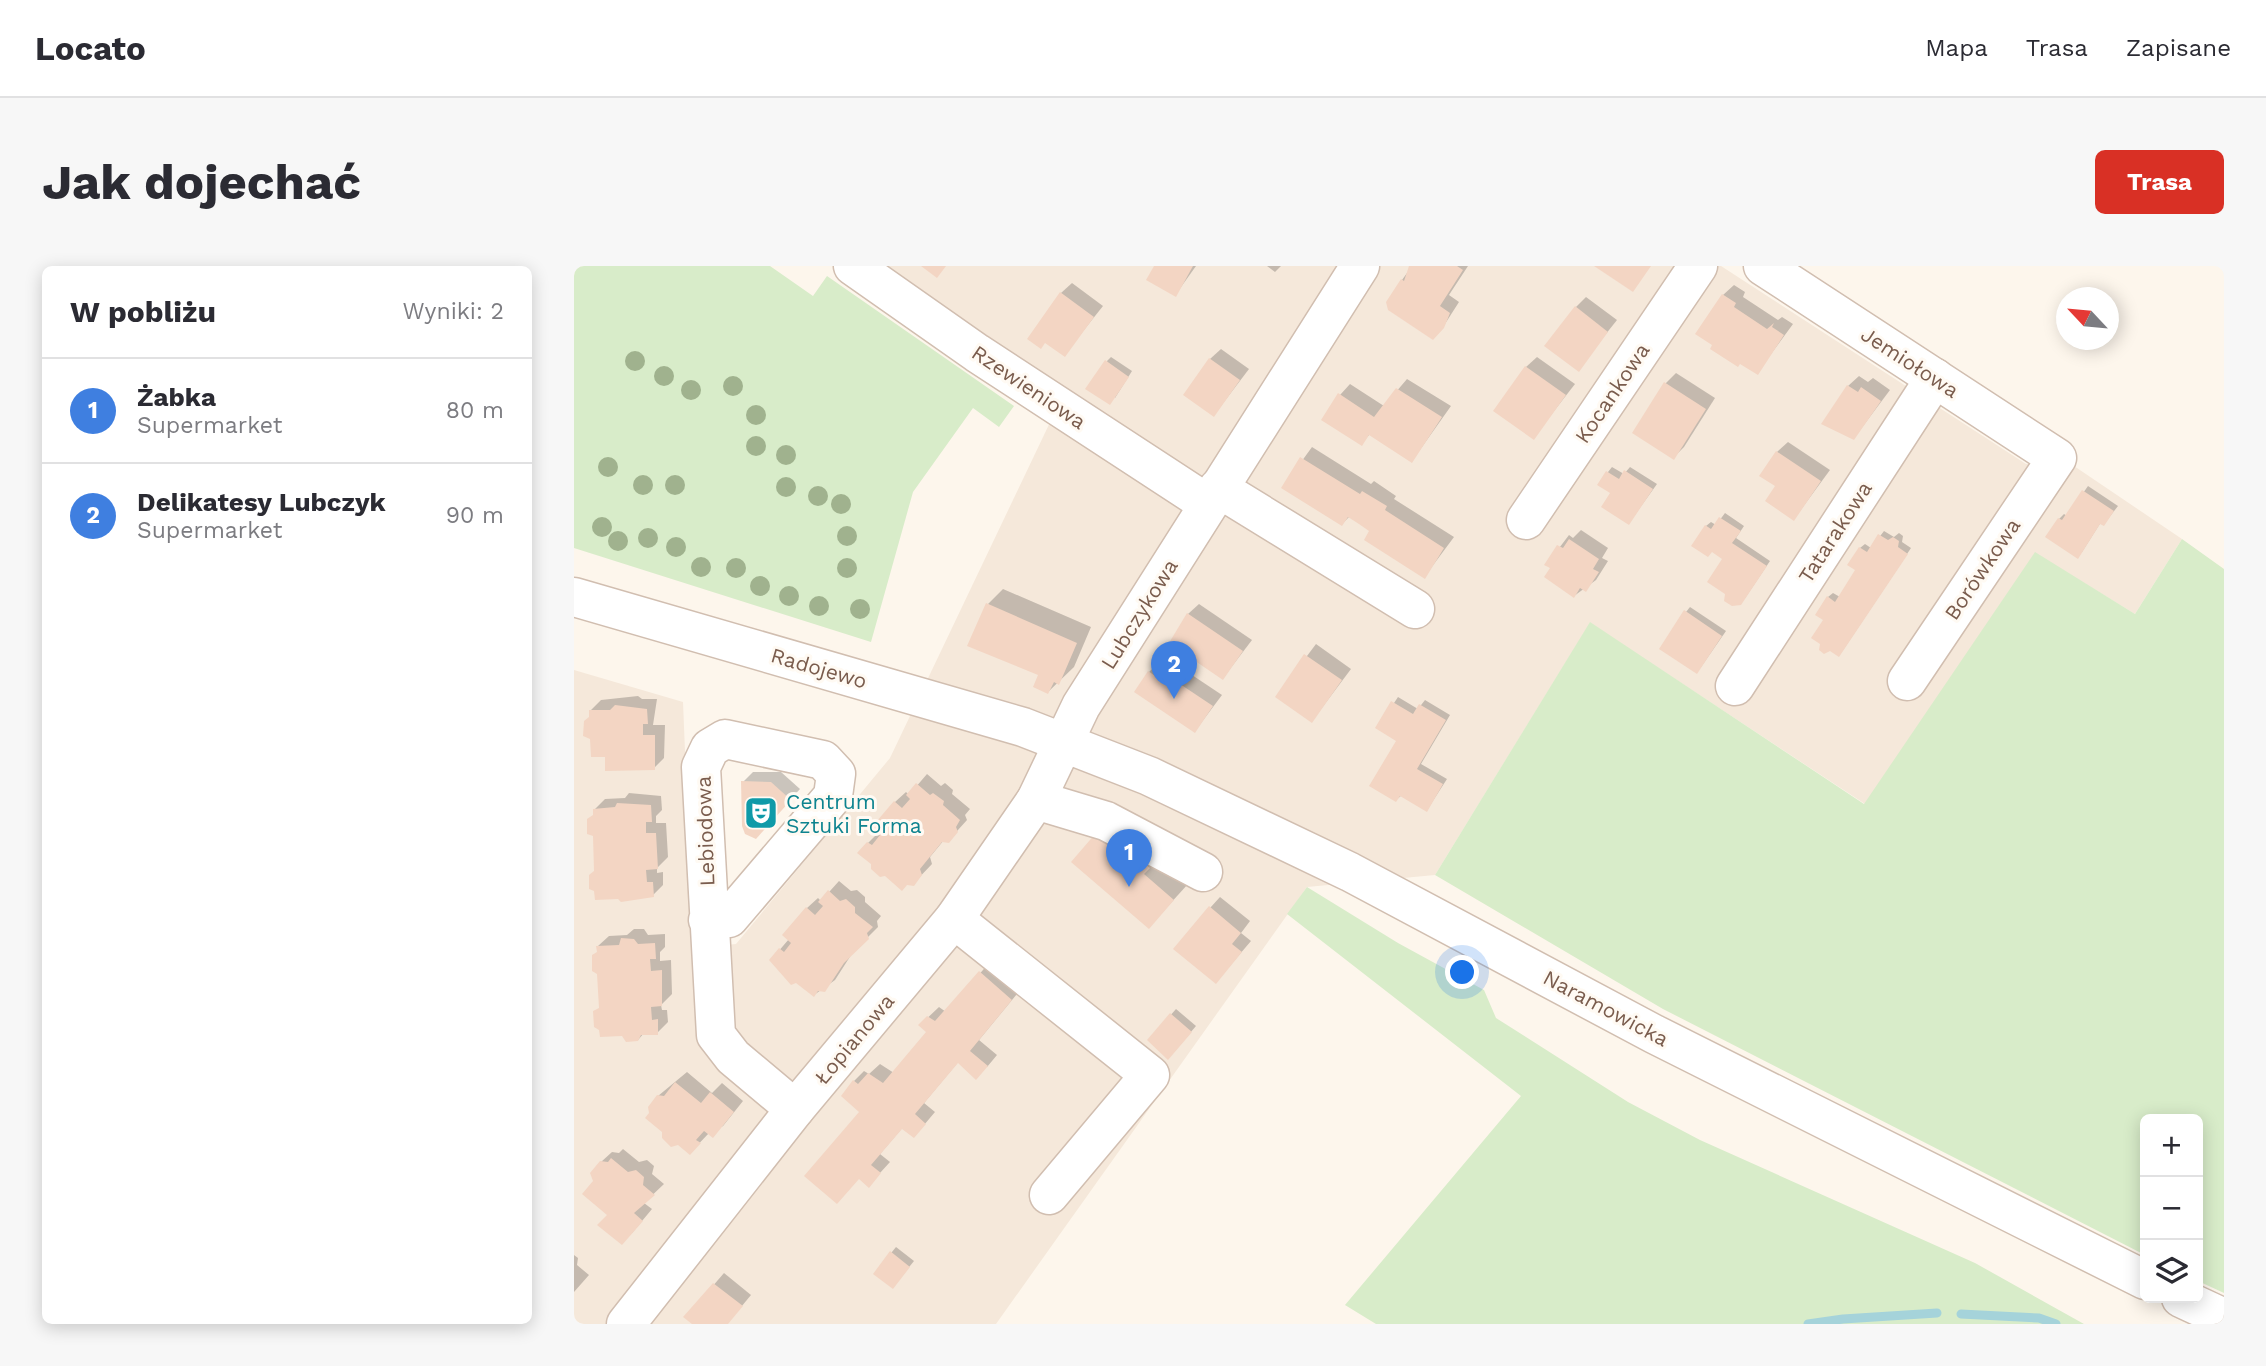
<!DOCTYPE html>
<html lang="pl">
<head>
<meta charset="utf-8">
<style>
  :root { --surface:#fff; --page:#f7f7f7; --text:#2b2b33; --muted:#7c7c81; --line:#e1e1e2; --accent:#d93025 }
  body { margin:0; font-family:"Work Sans",sans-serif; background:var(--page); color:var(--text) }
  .controls { position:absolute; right:21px; bottom:21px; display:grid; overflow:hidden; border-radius:10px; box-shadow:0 4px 18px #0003 }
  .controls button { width:63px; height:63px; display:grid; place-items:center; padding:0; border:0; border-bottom:2px solid var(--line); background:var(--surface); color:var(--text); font:35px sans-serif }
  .compass { position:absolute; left:1482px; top:21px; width:63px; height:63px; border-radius:50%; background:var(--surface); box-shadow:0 4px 18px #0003; rotate:296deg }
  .you { position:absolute; left:889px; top:707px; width:24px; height:24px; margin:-18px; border:5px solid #fff; border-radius:50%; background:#1a73e8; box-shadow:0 0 0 10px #1a73e833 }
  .badge { display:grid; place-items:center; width:46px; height:46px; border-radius:50%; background:var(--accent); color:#fff; font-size:23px; font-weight:700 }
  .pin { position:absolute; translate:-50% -58px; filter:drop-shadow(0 2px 4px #0008) }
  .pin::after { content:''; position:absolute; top:37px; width:24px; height:21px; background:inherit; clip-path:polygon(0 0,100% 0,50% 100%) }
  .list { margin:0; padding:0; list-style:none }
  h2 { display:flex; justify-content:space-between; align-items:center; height:91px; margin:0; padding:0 28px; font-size:30px }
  h2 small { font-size:23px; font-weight:400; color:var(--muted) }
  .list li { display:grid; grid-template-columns:46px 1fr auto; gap:21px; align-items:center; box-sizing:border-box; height:105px; padding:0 28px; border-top:2px solid var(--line) }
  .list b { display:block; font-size:26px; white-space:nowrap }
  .list p { margin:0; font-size:23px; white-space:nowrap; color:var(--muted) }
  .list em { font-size:23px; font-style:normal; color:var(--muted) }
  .icon { flex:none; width:38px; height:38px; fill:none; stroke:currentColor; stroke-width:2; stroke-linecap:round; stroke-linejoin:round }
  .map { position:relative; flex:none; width:1650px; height:1058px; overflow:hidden; border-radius:10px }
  header { display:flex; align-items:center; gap:42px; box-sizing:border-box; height:98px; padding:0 35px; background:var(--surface); border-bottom:2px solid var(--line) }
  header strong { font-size:33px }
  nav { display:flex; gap:38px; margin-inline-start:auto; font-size:24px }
  .intro { display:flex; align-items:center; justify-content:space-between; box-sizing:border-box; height:168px; padding:0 42px }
  h1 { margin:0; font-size:49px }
  .button { padding:18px 32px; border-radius:10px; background:var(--accent); color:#fff; font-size:24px; font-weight:700 }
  main { display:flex; gap:42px; padding:0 42px }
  aside { flex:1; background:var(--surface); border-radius:10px; box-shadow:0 4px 18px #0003 }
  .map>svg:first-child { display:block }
  .residential { fill:#f5e8da }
  .green { fill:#d8ecc9 }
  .shadow { fill:#0003 }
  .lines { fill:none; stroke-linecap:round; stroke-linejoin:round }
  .stream { stroke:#a5d3da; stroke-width:9 }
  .building { fill:#f3d5c3 }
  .minor-casing { stroke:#d1beb0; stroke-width:41 }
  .minor { stroke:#fff; stroke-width:38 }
  .tree { fill:#a0b28e }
  .labels { text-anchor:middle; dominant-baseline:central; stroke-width:6; stroke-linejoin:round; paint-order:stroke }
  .street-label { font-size:21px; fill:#7a5c4d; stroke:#fffaf3 }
  .culture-label { font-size:21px; fill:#0d838f; stroke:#fffaf3; text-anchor:start }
</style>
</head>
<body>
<header>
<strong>Locato</strong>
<nav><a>Mapa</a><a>Trasa</a><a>Zapisane</a></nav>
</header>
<div class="intro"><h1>Jak dojechać</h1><a class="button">Trasa</a></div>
<main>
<aside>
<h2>W pobliżu<small>Wyniki: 2</small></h2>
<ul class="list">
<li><span class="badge" style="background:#3f7fe0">1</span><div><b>Żabka</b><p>Supermarket</p></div><em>80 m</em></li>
<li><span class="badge" style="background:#3f7fe0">2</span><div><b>Delikatesy Lubczyk</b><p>Supermarket</p></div><em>90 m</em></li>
</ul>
</aside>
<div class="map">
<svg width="1650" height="1058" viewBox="0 0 1650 1058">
  <rect width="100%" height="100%" fill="#fdf6ec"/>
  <!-- residential -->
  <polygon class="residential" points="312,0 1147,0 1452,198 1500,200 1608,273 1561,348 1461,287 1291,538 1016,357 861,609 733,621 422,1058 0,1058 0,404 109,436 119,682 162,678 316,492 490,127"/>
  <!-- green -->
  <g class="green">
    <polygon points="0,0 196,0 239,30 253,10 440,140 425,161 399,142 339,226 297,376 0,282"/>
    <polygon points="1608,273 1650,303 1650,1027 1624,1015 1624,853 1571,853 1571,989 1089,743 861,609 1016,356 1290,538 1461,286 1561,348"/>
    <polygon points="733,621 824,677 910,724 922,752 1054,836 1126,874 1401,997 1510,1058 802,1058 771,1039 947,830 713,648"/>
  </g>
  <!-- shadow -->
  <g class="shadow">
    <polygon points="582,0 622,0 602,28"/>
    <polygon points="693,0 707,0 701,6"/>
    <polygon points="838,0 894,0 875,29 885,36 869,61 828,14"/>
    <polygon points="498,17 529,40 490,89 487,27"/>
    <polygon points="1160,19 1171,26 1169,31 1204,54 1208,51 1219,58 1183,107 1149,29"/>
    <polygon points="1012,31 1043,54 1004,103 1002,41"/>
    <polygon points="647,83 675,103 640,149 636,93"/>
    <polygon points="537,91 558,105 541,132 533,95"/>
    <polygon points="963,91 1001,118 959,172 952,101"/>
    <polygon points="1102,107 1141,132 1110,181 1099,192 1060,167 1092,117"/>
    <polygon points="1285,110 1294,116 1299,112 1316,124 1280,172 1274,120"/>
    <polygon points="833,113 877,140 838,195 796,168 788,177 766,129 776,118 810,140"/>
    <polygon points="1214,176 1256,204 1220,253 1203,220 1203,186"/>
    <polygon points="738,181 797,218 800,215 822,230 820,233 880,271 851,310 798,264 776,250 768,258 709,221"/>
    <polygon points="1038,201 1050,208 1056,201 1083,218 1055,257 1038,226 1034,206"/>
    <polygon points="1514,220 1544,240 1530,258 1527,256 1508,286 1485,253 1490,248 1493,250"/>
    <polygon points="1151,247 1170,260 1162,272 1196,295 1171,332 1132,260 1137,256 1142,259"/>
    <polygon points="1007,264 1034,282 1028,292 1034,295 1022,314 1000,330 973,298 995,269 999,272"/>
    <polygon points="1310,265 1320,271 1325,267 1329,270 1328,276 1337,282 1269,384 1254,331 1259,327 1266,331 1283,304 1286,282 1291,278 1297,282"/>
    <polygon points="429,323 517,361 500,401 474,426 467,408 414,338"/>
    <polygon points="625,338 678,374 649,412 614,348"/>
    <polygon points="1116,341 1152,365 1127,401 1112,346"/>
    <polygon points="742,378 777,403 738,455 703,430"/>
    <polygon points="585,396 601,406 606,401 648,429 621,465 575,406"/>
    <polygon points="64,430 68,433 83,433 79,459 91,459 90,492 80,502 33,489 16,451 16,445 27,434"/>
    <polygon points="824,431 844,443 851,434 876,449 847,498 873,513 853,544 828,529 822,534 825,474 804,461"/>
    <polygon points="179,506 207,506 226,523 192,560 169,516"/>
    <polygon points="353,508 367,520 371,517 379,524 378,528 396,543 391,549 393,554 374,575 370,574 356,591 358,598 339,618 294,577 305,566 321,536 332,526 335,529"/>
    <polygon points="55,527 87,530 88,544 82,550 82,557 92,557 94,591 83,602 83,607 89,606 89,619 79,629 22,604 20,544 31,533 51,532"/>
    <polygon points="523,568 614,618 575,661"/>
    <polygon points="265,615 277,625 283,624 291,631 291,636 307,650 303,655 304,661 279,686 261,714 240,729 197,694 215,673 233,642 244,632 247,635"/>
    <polygon points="646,631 676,655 667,667 677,675 642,716 636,642"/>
    <polygon points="60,663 70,663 74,669 91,668 91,681 86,686 86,695 97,694 98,728 87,739 88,744 93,744 94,756 83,767 70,767 64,774 27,740 24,685 24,680 35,670 53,669"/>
    <polygon points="416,696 447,723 405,774 423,789 413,801 384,796 350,837 361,846 350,859 329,861 306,888 316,896 295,919 287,845 280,815 290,805 295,808 306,798 320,807 354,765 346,759 365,741 372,746"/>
    <polygon points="602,743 622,760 599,787 575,774"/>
    <polygon points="113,806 138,827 148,817 169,835 149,860 135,867 116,887 84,830"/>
    <polygon points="49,883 65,896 73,894 80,900 78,908 90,918 70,937 78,943 58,967 35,949 21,915 27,896 38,886 45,887"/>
    <polygon points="322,981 340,995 323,1016 301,1007"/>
    <polygon points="0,989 4,992 3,999 15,1009 0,1026"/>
    <polygon points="150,1007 177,1029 153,1058 121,1058 112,1051"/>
  </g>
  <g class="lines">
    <!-- stream -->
    <g class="stream">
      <polyline points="1387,1048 1465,1052 1482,1058"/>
      <polyline points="1234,1058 1269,1053 1363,1047"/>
    </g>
  </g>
  <!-- building -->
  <g class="building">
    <polygon points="347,0 372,0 363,12"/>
    <polygon points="580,0 619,0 602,31 572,14"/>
    <polygon points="835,0 883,0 889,4 866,40 876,47 870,62 859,74 814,44 812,36 827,13 830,15"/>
    <polygon points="1020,0 1077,0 1059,26"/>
    <polygon points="486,26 520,51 491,91 471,77 467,83 453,73"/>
    <polygon points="1148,28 1162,37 1160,41 1193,63 1200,57 1198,61 1210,69 1184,109 1166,98 1164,101 1136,83 1138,79 1121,68"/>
    <polygon points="1001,40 1034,66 1005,106 970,80"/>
    <polygon points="635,92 666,114 640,151 609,129"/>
    <polygon points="531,94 555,111 536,139 511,123"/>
    <polygon points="951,100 992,129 960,174 919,145"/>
    <polygon points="1090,116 1132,143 1100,194 1058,167"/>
    <polygon points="1273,119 1284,126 1287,121 1307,135 1280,174 1247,158"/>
    <polygon points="822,122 868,151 838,197 795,169 788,180 747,154 764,127 800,151"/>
    <polygon points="1202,185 1247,215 1220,255 1191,235 1201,220 1185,210"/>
    <polygon points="726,191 786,228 788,225 813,240 811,244 870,282 851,313 790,274 795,265 785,258 774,251 768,260 707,222"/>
    <polygon points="1050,204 1079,223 1055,259 1027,241 1036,227 1023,219 1032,205 1045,213"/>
    <polygon points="1508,224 1540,245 1530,260 1526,258 1504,293 1471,271 1484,252 1488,254"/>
    <polygon points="1145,251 1167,265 1158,277 1193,300 1167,339 1158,340 1150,335 1151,328 1133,316 1148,293 1138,286 1134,291 1117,280 1131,259 1137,263"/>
    <polygon points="1304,268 1314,274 1319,271 1325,275 1324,281 1334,288 1265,391 1256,385 1250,388 1245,384 1246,378 1237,372 1249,354 1241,349 1253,330 1261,336 1281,304 1273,299 1285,281 1293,286"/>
    <polygon points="995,273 1025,293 1019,303 1025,306 1012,326 1006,322 1000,332 970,311 976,302 970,299 983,279 989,282"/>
    <polygon points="412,337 503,377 485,419 480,416 474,428 459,421 464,409 393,380"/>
    <polygon points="1110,344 1148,370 1123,408 1085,383"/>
    <polygon points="613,347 669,385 649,414 595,377"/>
    <polygon points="730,388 768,414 738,457 701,431"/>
    <polygon points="574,405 590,416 594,410 639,440 621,467 560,426"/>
    <polygon points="817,435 839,448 845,438 872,454 843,503 869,518 853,546 826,530 822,536 795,520 822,475 801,462"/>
    <polygon points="41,439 73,443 74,458 69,458 69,469 81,469 81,504 31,505 31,491 17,491 16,473 9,470 10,455 15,451 15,444 36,444"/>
    <polygon points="167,515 197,516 217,534 182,573 171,568 168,560"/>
    <polygon points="342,517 356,529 359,527 370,535 369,539 386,554 382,561 384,566 375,577 368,576 346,603 348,609 340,620 333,619 328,625 311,610 306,611 297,603 297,598 283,587 293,576 298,579 306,569 297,562 320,535 328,542 336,533 332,529"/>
    <polygon points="43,537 77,539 78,556 72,556 72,567 82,567 84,603 72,604 73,616 79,616 80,631 47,636 44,633 21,634 20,625 15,623 15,609 20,605 19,570 13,568 13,553 19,549 19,543 41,541"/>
    <polygon points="522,567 552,593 558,587 576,602 570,608 600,634 575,663 497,596"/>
    <polygon points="254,624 266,635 272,633 281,641 281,647 299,661 293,667 295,673 270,697 251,726 244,725 240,731 222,717 217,719 195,694 205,682 210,686 217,677 208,669 232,641 241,649 249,640 244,636"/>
    <polygon points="635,640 667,667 658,678 668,686 642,718 599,683"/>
    <polygon points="47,672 60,673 64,678 81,677 82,693 76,693 77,705 88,704 88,740 77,741 78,754 84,753 84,769 67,769 64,775 52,776 48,770 26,771 25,764 20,761 19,745 25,742 23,708 18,705 18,689 23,686 22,680 45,679"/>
    <polygon points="405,705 438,734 396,785 414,800 402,814 384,797 341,848 352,858 340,872 328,863 297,899 307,907 295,922 285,913 263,938 230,910 285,846 267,830 279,814 284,818 294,807 309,817 352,766 344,759 353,750 361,755"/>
    <polygon points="596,747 618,766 594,794 573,774"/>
    <polygon points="101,816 127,837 136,826 160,846 139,872 130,865 122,874 127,877 116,889 104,879 97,881 88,872 88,866 71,852 75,847 74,841 83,829 90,830"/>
    <polygon points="37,892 54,906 62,904 70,911 69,919 81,929 60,947 69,955 48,979 23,959 33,949 8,928 19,915 16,907 26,895 34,896"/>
    <polygon points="316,985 336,1001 319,1023 299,1008"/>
    <polygon points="139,1017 169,1040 154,1058 118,1058 109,1051"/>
  </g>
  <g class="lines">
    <defs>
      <g id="minor">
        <polyline points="279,0 403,87 634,238"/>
        <polyline points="1189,0 1483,192 1333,415"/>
        <polyline points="644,222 841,343"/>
        <polyline points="952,254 1124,0"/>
        <polyline points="0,331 449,461 575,510 776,606 1080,768 1571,1014"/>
        <polyline points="1161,420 1361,112"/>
        <polyline points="462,534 532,555 629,606"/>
        <polyline points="380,653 576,809 475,929"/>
        <polyline points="134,654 155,652 259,530 262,508 249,494 151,473 136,482 127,501 142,769 159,791 221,843"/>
        <polyline points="1607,1032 1650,1052"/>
        <polyline points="52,1058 221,843 380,653 462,534 507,440 786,0"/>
      </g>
    </defs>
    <!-- minor casing -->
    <use href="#minor" class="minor-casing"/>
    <!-- minor -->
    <use href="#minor" class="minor"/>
  </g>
  <!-- trees -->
  <g class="tree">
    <circle cx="61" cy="95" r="10"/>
    <circle cx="90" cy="110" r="10"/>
    <circle cx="159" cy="120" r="10"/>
    <circle cx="117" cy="124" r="10"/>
    <circle cx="182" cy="149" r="10"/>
    <circle cx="182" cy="180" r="10"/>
    <circle cx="212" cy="189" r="10"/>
    <circle cx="34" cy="201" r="10"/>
    <circle cx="69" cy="219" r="10"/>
    <circle cx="101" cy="219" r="10"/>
    <circle cx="212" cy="221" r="10"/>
    <circle cx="244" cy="230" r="10"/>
    <circle cx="267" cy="238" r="10"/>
    <circle cx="28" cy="261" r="10"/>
    <circle cx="273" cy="270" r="10"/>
    <circle cx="74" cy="272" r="10"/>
    <circle cx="44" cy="275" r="10"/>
    <circle cx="102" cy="281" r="10"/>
    <circle cx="127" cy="301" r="10"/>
    <circle cx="162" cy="302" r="10"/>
    <circle cx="273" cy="302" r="10"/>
    <circle cx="186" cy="320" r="10"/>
    <circle cx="215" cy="330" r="10"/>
    <circle cx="245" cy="340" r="10"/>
    <circle cx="286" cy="343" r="10"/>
  </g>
  <!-- icons -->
  <defs>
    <symbol id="theatre-square" viewBox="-11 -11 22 22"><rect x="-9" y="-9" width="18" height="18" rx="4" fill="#0f9aa8" stroke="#fffaf3"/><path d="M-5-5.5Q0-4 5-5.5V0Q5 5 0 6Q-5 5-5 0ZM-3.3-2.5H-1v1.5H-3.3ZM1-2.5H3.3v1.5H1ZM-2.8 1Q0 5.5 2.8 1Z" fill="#fff"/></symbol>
  </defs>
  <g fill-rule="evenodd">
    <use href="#theatre-square" x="168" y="528" width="38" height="38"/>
  </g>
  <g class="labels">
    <!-- street labels -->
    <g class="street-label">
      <text transform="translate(1336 96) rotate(33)">Jemiołowa</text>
      <text transform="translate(455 121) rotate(34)">Rzewieniowa</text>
      <text transform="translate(1038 127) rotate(-56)">Kocankowa</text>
      <text transform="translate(1261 266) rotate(-57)">Tatarakowa</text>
      <text transform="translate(1408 303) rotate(-56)">Borówkowa</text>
      <text transform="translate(565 348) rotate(-58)">Lubczykowa</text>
      <text transform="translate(245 402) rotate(16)">Radojewo</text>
      <text transform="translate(131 565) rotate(-92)">Lebiodowa</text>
      <text transform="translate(1032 742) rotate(28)">Naramowicka</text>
      <text transform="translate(280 773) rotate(-50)">Łopianowa</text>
    </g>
    <!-- culture labels -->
    <g class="culture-label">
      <text x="212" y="535">Centrum<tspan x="212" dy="24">Sztuki Forma</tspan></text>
    </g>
  </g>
</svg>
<div class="controls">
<button>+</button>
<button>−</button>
<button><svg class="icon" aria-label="layers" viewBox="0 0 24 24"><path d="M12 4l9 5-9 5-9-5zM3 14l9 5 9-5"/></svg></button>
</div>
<svg class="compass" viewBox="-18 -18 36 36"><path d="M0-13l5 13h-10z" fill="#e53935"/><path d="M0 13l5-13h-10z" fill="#7c7c81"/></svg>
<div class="you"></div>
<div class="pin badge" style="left:555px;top:621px;background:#3f7fe0">1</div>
<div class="pin badge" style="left:600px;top:433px;background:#3f7fe0">2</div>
</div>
</main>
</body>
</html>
